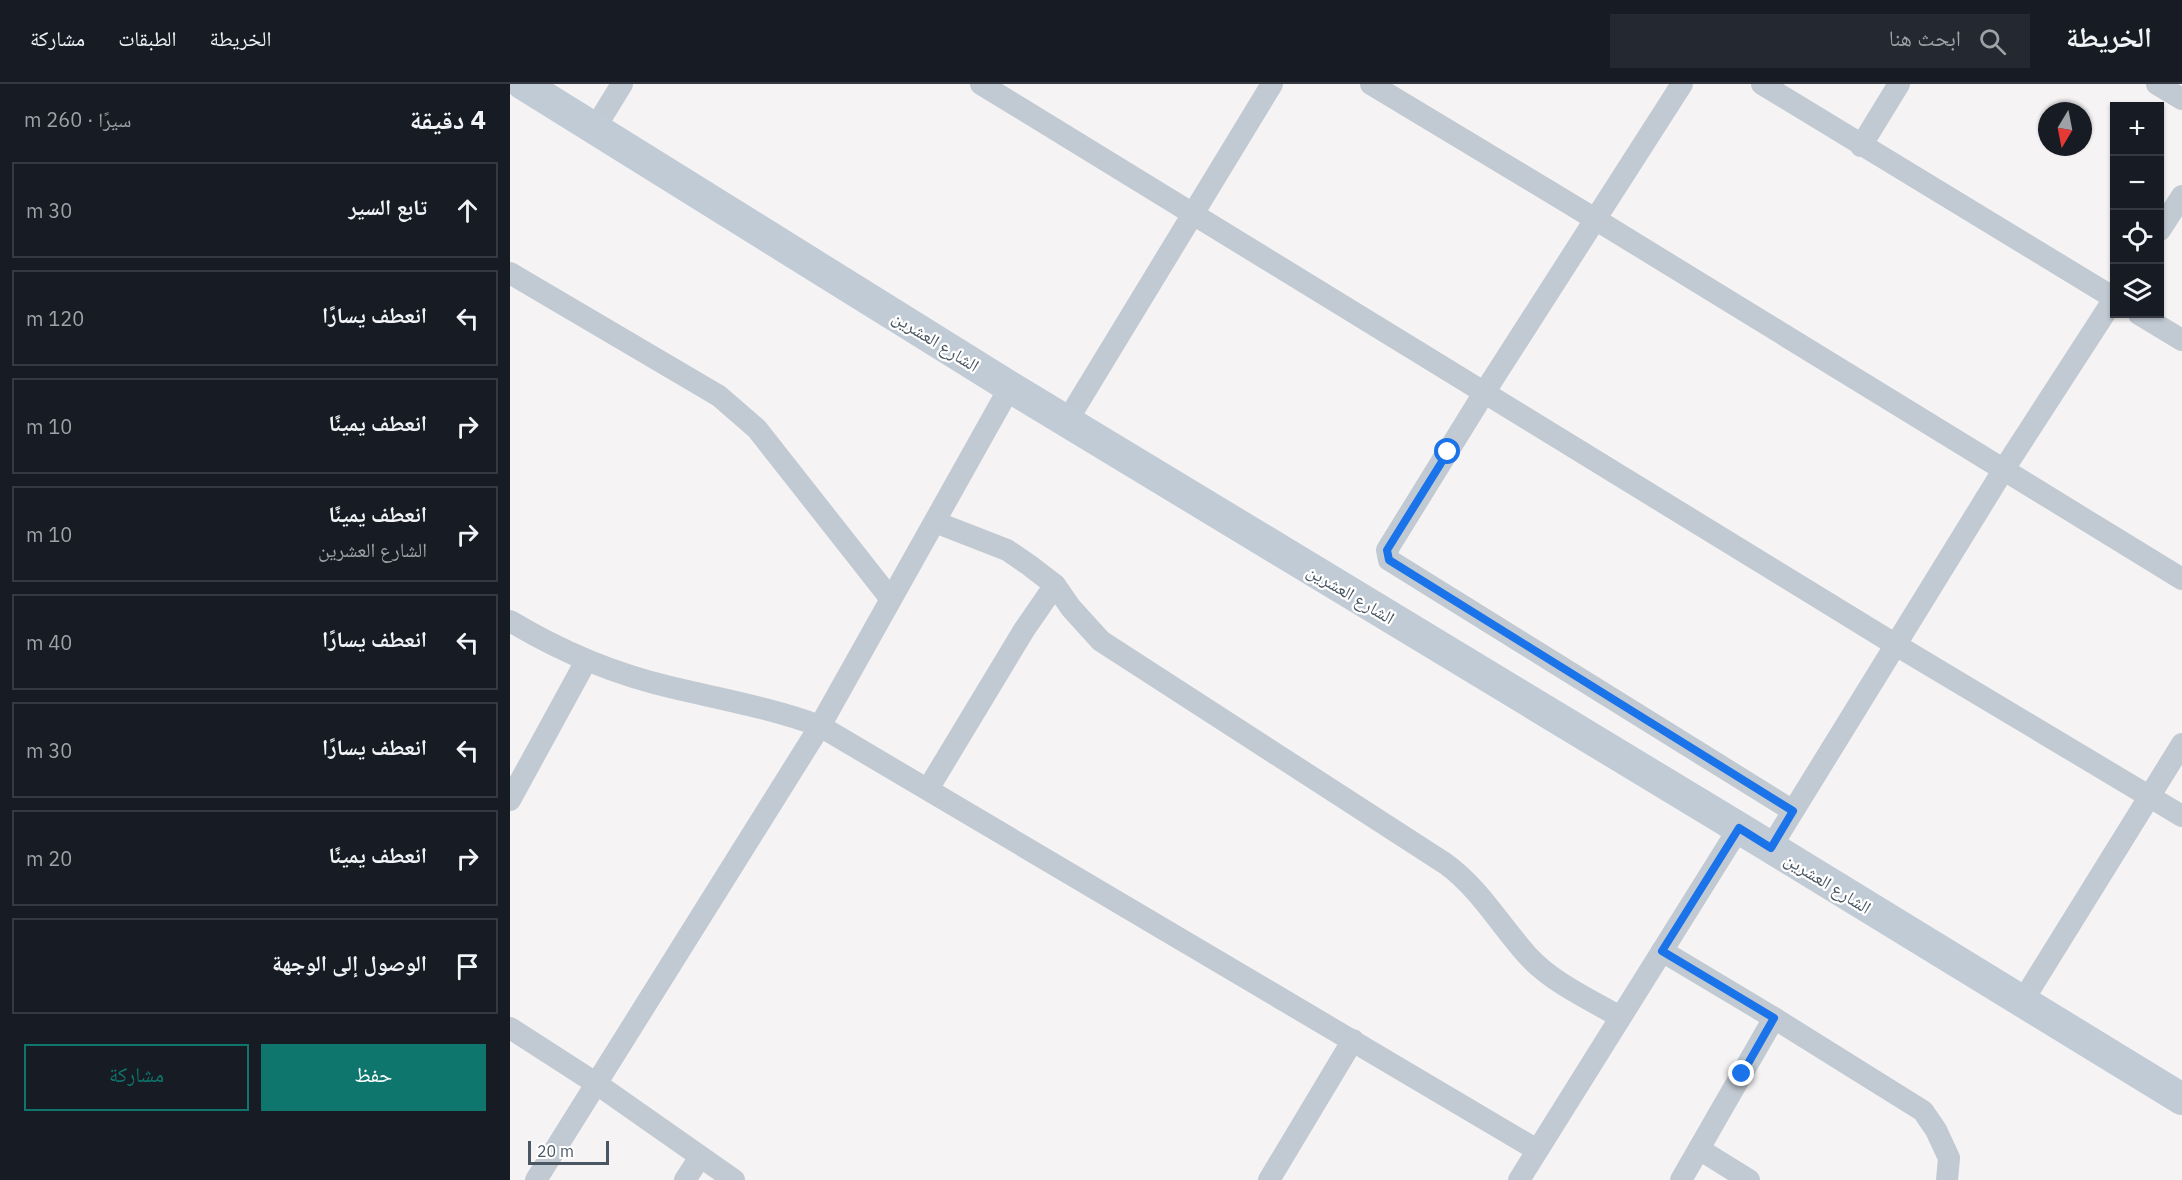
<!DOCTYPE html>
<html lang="ar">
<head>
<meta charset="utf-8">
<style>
  :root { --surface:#171b24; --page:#242831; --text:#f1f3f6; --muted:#9ea1a6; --line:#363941; --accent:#0f766e }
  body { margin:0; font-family:"IBM Plex Sans","Noto Naskh Arabic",sans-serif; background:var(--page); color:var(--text); direction:rtl }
  .controls { position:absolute; right:18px; top:18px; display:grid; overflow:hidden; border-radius:0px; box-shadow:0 2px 4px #0004 }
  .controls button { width:54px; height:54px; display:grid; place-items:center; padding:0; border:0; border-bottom:2px solid var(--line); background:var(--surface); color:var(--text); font:30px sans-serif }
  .compass { position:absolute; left:1528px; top:18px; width:54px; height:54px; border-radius:50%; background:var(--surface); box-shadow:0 2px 4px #0004; rotate:190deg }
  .scale { position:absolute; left:18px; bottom:15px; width:81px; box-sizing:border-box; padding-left:6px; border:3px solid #4a5661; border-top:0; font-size:16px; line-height:21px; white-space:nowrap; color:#4a5661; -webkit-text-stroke:4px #fff; paint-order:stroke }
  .stop { position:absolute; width:18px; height:18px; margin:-14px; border:4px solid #1a73e8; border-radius:50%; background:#fff }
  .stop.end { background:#1a73e8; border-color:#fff; box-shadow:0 2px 6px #0008 }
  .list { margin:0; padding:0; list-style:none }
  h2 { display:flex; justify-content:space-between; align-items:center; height:78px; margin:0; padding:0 24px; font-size:26px }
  h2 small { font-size:20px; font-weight:400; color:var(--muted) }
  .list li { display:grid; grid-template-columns:39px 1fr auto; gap:18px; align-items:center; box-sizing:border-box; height:96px; margin:0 12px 12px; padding:0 12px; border:2px solid var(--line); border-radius:0px }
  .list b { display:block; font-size:22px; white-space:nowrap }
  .list p { margin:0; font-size:20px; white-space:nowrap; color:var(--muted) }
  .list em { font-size:20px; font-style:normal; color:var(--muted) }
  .actions { display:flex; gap:12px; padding:18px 24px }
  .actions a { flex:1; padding:14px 0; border:2px solid var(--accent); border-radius:0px; text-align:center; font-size:21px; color:var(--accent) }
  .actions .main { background:var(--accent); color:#fff }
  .icon { flex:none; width:33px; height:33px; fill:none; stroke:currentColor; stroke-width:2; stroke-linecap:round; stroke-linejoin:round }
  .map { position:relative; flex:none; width:1672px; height:1096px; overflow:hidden; direction:ltr }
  header { display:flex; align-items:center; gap:36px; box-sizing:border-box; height:84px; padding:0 30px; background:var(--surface); border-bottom:2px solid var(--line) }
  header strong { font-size:28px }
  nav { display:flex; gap:33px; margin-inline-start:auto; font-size:21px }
  .search { width:420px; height:54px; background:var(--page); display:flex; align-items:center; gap:15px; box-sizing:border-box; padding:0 21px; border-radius:0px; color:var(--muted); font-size:22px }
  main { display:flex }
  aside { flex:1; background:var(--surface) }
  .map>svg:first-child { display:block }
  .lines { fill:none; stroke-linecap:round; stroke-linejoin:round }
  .street { stroke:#c1cad2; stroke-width:22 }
  .secondary { stroke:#c1cbd6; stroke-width:32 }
  .route { stroke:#1a73e8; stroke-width:8 }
  .labels { text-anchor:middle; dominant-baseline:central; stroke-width:4.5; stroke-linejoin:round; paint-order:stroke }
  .street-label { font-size:18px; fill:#4a5661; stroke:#fff }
</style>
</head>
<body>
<header>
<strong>الخريطة</strong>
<div class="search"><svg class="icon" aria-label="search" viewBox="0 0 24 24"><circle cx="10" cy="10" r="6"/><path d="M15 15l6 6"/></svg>ابحث هنا</div>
<nav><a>الخريطة</a><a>الطبقات</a><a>مشاركة</a></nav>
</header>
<main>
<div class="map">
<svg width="1672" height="1096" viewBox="0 0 1672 1096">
  <rect width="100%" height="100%" fill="#f5f3f3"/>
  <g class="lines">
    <!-- street -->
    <g class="street">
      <polyline points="471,0 1386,561 1672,732"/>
      <polyline points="861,0 1085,135 1672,495"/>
      <polyline points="1172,0 974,309 877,466 879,476 1283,727"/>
      <polyline points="1252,0 1604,214"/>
      <polyline points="1647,0 1672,15"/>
      <polyline points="85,44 112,0"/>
      <polyline points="1351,62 1389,0"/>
      <polyline points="1650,146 1672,112"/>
      <polyline points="0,189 209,312 247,345 380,514"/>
      <polyline points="1629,230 1672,256"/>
      <polyline points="557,337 762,0"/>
      <path d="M425,438L497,466L519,481L545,501L561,524L591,557L936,780C970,805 990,841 1018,872C1043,899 1079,915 1110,933"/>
      <path d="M0,537C50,567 104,590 160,603C210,615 262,624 310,642L1027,1066"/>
      <polyline points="418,705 514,546 545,501"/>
      <polyline points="0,716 76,577"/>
      <polyline points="1261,763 1494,385 1604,215"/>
      <polyline points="1152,867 1264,934 1413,1027 1426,1046 1439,1074 1437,1096"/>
      <polyline points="1512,918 1672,660"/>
      <polyline points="0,944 87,1000 224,1096"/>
      <polyline points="1189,1065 1239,1096"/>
      <polyline points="26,1096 310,642 500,303"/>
      <polyline points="175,1096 190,1073"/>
      <polyline points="759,1096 843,956"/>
      <polyline points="1009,1096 1229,744"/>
      <polyline points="1171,1096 1264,934"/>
    </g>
    <!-- secondary -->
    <polyline class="secondary" points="13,0 500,303 1229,744 1672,1015"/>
  </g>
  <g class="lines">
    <!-- route -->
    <polyline class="route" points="938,368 877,466 879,476 1283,727 1261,764 1229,744 1152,867 1264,934 1232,990"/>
  </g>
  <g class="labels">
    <!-- street labels -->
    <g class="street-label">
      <text transform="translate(426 257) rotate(32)">الشارع العشرين</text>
      <text transform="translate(841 510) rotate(31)">الشارع العشرين</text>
      <text transform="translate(1318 799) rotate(32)">الشارع العشرين</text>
    </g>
  </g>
</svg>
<div class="controls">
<button>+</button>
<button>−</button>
<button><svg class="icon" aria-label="locate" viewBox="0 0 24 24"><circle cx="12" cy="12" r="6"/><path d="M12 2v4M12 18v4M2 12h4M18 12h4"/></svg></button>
<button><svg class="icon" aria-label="layers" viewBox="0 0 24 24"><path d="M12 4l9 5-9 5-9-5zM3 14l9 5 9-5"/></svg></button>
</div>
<svg class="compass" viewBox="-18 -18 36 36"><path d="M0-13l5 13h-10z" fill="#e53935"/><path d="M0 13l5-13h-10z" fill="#9ea1a6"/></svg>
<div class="scale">20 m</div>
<div class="stop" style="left:938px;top:368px"></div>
<div class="stop end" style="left:1232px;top:990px"></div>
</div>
<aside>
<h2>4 دقيقة<small>سيرًا · 260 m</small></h2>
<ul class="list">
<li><svg class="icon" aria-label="ahead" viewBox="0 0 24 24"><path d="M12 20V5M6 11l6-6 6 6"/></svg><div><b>تابع السير</b></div><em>30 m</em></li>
<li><svg class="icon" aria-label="left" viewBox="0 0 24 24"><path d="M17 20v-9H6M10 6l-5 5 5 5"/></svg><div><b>انعطف يسارًا</b></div><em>120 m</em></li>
<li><svg class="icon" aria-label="right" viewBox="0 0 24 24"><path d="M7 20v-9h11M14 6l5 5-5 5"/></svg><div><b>انعطف يمينًا</b></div><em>10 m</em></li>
<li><svg class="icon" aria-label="right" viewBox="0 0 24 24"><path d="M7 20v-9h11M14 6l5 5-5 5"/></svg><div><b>انعطف يمينًا</b><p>الشارع العشرين</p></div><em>10 m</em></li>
<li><svg class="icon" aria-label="left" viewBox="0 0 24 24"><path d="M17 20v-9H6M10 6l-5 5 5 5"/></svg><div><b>انعطف يسارًا</b></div><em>40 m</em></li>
<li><svg class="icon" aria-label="left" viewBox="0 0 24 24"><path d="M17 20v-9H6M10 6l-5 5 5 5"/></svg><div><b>انعطف يسارًا</b></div><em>30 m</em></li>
<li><svg class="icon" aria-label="right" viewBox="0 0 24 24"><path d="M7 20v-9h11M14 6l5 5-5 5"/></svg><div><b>انعطف يمينًا</b></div><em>20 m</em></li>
<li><svg class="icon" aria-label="arrive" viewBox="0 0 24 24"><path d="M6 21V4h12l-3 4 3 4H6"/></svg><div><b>الوصول إلى الوجهة</b></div></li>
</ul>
<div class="actions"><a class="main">حفظ</a><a>مشاركة</a></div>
</aside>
</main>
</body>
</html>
